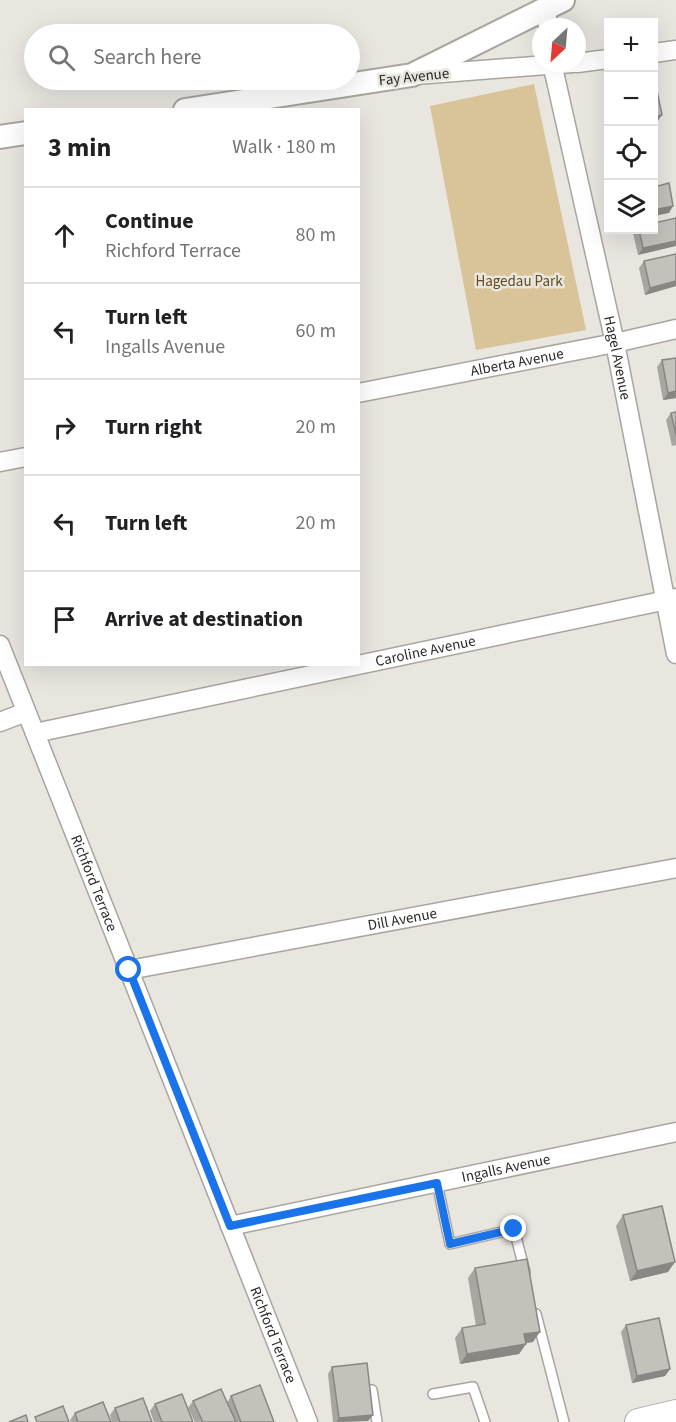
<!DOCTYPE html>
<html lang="en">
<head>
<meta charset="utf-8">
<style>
  :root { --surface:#fff; --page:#f2f2f2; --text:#202124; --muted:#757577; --line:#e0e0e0 }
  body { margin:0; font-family:"Source Sans 3",sans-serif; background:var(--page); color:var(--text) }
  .controls { position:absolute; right:18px; top:18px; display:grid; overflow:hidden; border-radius:0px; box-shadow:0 6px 24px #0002 }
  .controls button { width:54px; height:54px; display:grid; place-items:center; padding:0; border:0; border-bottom:2px solid var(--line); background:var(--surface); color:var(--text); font:30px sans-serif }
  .compass { position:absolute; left:532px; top:18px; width:54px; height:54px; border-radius:50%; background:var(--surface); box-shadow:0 6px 24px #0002; rotate:206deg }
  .stop { position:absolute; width:18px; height:18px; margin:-14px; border:4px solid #1a73e8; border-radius:50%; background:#fff }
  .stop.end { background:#1a73e8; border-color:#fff; box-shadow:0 2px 6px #0008 }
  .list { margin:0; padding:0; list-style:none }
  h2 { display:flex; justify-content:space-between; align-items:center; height:78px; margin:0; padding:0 24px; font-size:26px }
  h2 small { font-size:20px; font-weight:400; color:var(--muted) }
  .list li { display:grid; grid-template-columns:39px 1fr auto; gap:18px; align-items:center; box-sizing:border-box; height:96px; padding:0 24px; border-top:2px solid var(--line) }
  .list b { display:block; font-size:22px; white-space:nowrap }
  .list p { margin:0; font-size:20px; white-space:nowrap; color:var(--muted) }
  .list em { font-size:20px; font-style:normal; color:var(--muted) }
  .icon { flex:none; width:33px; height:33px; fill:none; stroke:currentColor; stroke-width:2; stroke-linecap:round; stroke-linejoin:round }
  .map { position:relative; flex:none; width:676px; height:1422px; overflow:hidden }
  .search { position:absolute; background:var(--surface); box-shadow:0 6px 24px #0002; left:24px; top:24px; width:336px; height:66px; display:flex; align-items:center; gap:15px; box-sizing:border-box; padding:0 21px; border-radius:33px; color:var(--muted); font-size:22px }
  .panel { position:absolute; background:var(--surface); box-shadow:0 6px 24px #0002; left:24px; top:108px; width:336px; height:558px; border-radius:0px }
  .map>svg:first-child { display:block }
  .green { fill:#d9c399 }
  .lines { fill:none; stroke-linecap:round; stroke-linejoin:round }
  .service-casing { stroke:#a8a59f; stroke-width:12 }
  .minor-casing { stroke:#a8a59f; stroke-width:21 }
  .tertiary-casing { stroke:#a8a59f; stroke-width:26 }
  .secondary-casing { stroke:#a8a59f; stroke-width:28 }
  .service { stroke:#fff; stroke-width:9 }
  .minor { stroke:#fff; stroke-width:18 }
  .tertiary { stroke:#fff; stroke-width:22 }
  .secondary { stroke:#fff; stroke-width:26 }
  .wall { fill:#a9a6a1 }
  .shaded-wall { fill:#898783 }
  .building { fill:#c4c1bb; stroke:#898783; stroke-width:1.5 }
  .route { stroke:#1a73e8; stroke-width:8 }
  .labels { text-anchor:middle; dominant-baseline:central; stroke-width:5; stroke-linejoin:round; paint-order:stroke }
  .street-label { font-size:15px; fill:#2b2927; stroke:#e9e6e0 }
  .park-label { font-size:15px; fill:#644c19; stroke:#e9e6e0 }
</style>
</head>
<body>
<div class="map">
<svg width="676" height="1422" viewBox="0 0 676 1422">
  <rect width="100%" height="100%" fill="#e9e6e0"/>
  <!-- green -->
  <polygon class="green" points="534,84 586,330 476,350 430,106"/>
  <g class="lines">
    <defs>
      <g id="service">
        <polyline points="437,1183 450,1244 514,1229 525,1272"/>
        <polyline points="536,1314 564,1422"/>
        <polyline points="372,1390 377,1422"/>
        <polyline points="433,1394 473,1387 485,1422"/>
      </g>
      <g id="minor">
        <polyline points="546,9 548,27"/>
        <polyline points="654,53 676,50"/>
        <path id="s1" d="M552,63L615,343L676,654"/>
        <polyline points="577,63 608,59"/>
        <polyline points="416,75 573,63"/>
        <path id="s2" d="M358,393L615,343L676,329"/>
        <polyline points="0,462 26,457"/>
        <path id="s3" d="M0,645L308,1422"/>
        <polyline points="0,722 26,712"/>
        <path id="s4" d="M35,733L676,598"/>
        <path id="s5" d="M129,970L676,868"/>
        <path id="s6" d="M230,1226L676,1132"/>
      </g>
      <g id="tertiary">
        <polyline points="185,110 412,75 563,0"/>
        <polyline points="0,137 26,133"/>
      </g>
      <polyline id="secondary" points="638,1422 676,1413"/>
    </defs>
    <!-- service casing -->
    <use href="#service" class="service-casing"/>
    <!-- minor casing -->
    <use href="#minor" class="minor-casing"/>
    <!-- tertiary casing -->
    <use href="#tertiary" class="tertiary-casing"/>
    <!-- secondary casing -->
    <use href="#secondary" class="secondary-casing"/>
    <!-- service -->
    <use href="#service" class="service"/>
    <!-- minor -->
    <use href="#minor" class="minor"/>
    <!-- tertiary -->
    <use href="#tertiary" class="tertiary"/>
    <!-- secondary -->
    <use href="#secondary" class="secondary"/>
  </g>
  <!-- wall -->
  <g class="wall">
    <polygon points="609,86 609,106 607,106 604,93"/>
    <polygon points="676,218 638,255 633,233 636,230 654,230"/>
    <polygon points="676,254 676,286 645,295 639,268 644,261"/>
    <polygon points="676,358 676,398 663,400 657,367 662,360"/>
    <polygon points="676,412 676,445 672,446 666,420 671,413"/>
    <polygon points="623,1215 668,1272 630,1281 616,1226"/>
    <polygon points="475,1268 533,1342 526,1343 519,1354 460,1364 455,1338 462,1328 476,1326 468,1278"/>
    <polygon points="626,1325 670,1369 665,1376 632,1383 621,1332"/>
    <polygon points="332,1367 373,1415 368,1421 333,1422 328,1374"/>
    <polygon points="231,1396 274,1422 195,1422 188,1408 193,1401 227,1403"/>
    <polygon points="155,1404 193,1422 154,1422 150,1411"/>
    <polygon points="115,1408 152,1422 112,1422 110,1415"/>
    <polygon points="75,1413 111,1422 71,1422 70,1420"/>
  </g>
  <!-- shaded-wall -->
  <g class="shaded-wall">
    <polygon points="662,115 657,122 654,123 654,117"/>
    <polygon points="673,206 669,213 654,216 654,210"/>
    <polygon points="676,241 676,246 638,255 643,248"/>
    <polygon points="676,281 676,286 645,295 650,288"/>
    <polygon points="676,391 676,398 663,400 668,393"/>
    <polygon points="675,1262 668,1272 630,1281 637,1271"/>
    <polygon points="540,1332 533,1342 517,1344 524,1334"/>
    <polygon points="526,1344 519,1354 460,1364 467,1354"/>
    <polygon points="670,1369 665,1376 632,1383 637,1376"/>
    <polygon points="373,1415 368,1421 336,1422 339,1418"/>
  </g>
  <!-- building -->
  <g class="building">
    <polygon points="656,86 662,115 654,117 654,87"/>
    <polygon points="654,156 656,170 654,171"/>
    <polygon points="669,183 673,206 654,210 654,187"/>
    <polygon points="676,218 676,241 643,248 639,230 654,230 654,223"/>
    <polygon points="676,254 676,281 650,288 644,261"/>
    <polygon points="676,358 676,391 668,393 662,360"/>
    <polygon points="676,412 676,435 671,413"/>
    <polygon points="662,1206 675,1262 637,1271 623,1215"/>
    <polygon points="527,1259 540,1332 524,1334 526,1344 467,1354 462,1328 485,1324 475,1268"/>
    <polygon points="659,1318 670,1369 637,1376 626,1325"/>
    <polygon points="367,1363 373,1415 339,1418 332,1367"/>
    <polygon points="260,1385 274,1422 241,1422 231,1396"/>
    <polygon points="221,1389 236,1422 203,1422 193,1401"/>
    <polygon points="182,1394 193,1422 162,1422 155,1404"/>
    <polygon points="143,1398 152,1422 120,1422 115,1408"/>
    <polygon points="103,1402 111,1422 78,1422 75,1413"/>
    <polygon points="63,1406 69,1422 37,1422 35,1417"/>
    <polygon points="26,1415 28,1422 9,1422"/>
  </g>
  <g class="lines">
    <!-- route -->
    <polyline class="route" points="129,970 230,1226 437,1183 450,1244 514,1229"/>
  </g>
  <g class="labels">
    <!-- street labels -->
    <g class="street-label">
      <text transform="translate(414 77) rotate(-6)">Fay Avenue</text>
      <text stroke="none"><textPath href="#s1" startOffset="302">Hagel Avenue</textPath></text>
      <text stroke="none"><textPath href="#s2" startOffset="162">Alberta Avenue</textPath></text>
      <text stroke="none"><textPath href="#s4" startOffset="399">Caroline Avenue</textPath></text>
      <text stroke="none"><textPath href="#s3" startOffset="256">Richford Terrace</textPath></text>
      <text stroke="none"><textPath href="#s5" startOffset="278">Dill Avenue</textPath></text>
      <text stroke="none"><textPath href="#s6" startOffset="282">Ingalls Avenue</textPath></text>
      <text stroke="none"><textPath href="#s3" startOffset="742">Richford Terrace</textPath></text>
    </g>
    <!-- park labels -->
    <g class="park-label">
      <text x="519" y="281">Hagedau Park</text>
    </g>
  </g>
</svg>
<div class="controls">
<button>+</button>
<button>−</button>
<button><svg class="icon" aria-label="locate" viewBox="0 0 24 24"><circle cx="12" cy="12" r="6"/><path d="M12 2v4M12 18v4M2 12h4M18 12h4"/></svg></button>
<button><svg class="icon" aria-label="layers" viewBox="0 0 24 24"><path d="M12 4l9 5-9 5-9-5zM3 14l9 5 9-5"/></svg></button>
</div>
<svg class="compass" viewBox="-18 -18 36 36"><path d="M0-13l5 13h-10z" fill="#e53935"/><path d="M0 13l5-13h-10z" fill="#757577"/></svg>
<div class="stop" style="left:129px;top:970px"></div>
<div class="stop end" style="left:514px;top:1229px"></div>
<div class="search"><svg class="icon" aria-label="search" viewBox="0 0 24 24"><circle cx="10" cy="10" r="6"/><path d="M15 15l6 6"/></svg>Search here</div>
<section class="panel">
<h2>3 min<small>Walk · 180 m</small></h2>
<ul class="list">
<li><svg class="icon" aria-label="ahead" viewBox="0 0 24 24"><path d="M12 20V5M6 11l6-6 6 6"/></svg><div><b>Continue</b><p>Richford Terrace</p></div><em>80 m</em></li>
<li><svg class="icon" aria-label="left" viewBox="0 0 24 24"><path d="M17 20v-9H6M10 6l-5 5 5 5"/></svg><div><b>Turn left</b><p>Ingalls Avenue</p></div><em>60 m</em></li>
<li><svg class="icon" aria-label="right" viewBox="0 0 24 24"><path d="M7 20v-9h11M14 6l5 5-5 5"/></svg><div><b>Turn right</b></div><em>20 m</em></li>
<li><svg class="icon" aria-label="left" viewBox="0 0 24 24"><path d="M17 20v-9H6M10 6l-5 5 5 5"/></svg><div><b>Turn left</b></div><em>20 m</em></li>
<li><svg class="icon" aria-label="arrive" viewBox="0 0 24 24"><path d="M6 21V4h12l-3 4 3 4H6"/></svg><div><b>Arrive at destination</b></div></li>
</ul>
</section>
</div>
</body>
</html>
